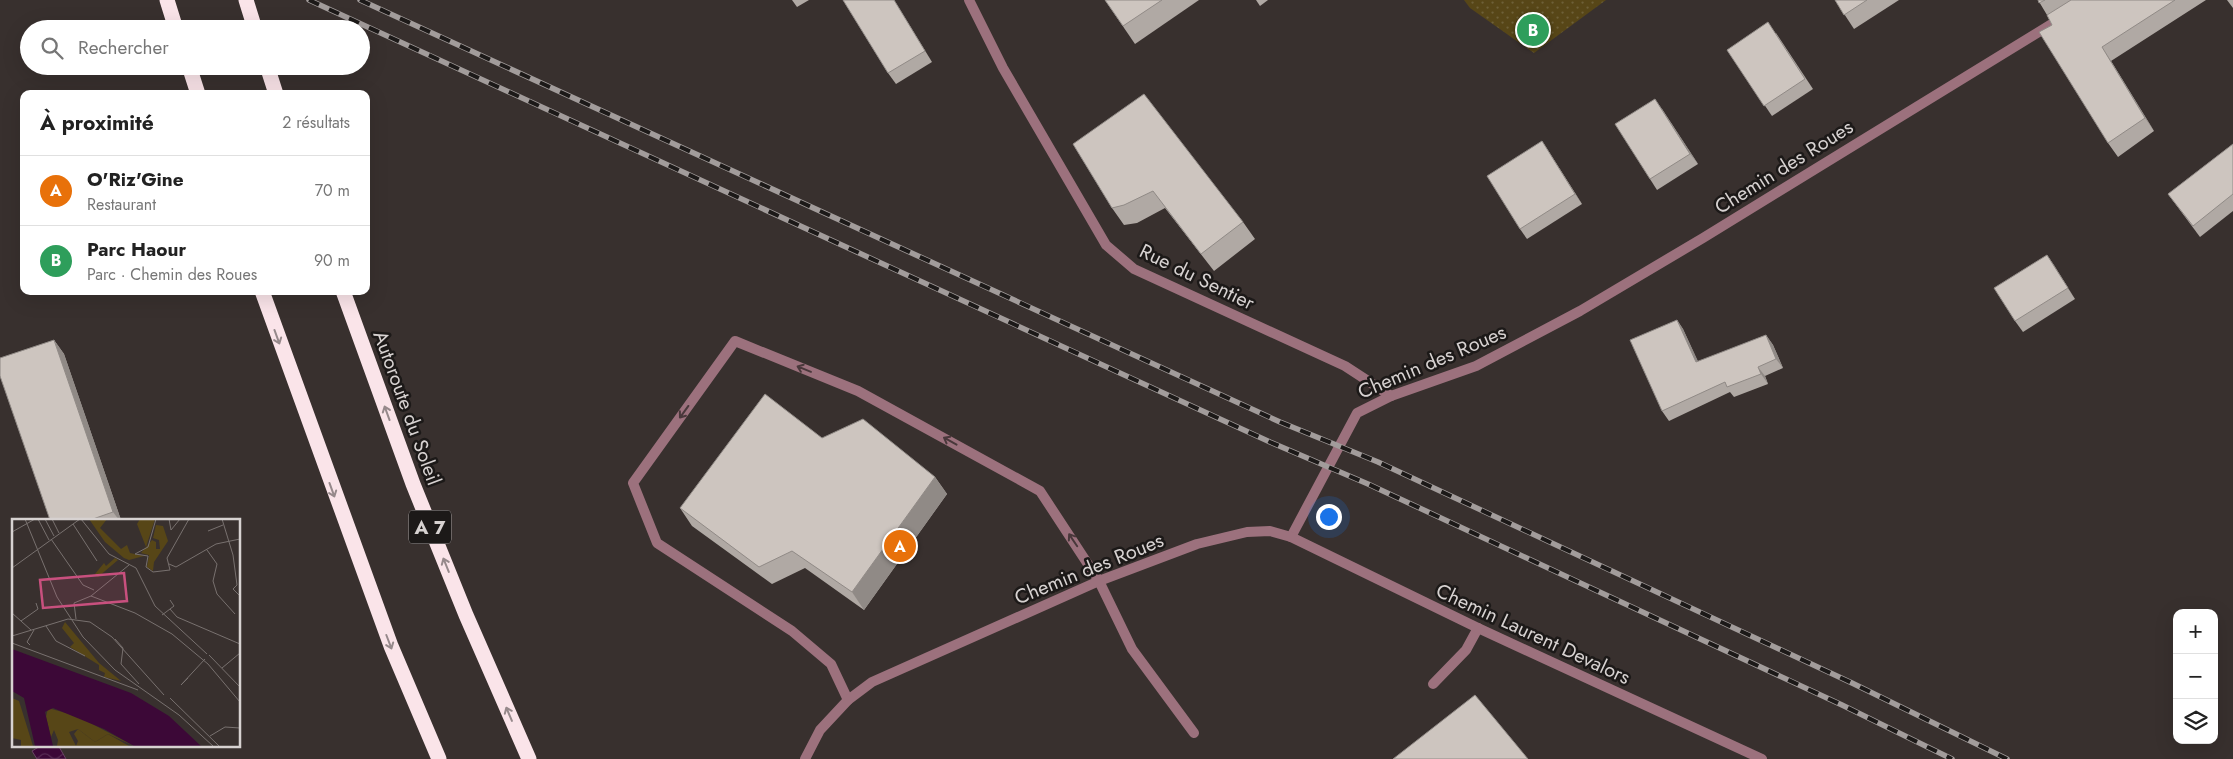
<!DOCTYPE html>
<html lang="fr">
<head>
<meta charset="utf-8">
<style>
  :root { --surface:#fff; --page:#f2f2f2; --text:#222; --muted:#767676; --line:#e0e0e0; --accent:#1b7363 }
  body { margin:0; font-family:Jost,sans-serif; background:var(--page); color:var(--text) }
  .controls { position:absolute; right:15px; bottom:15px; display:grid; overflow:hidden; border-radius:10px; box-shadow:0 5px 20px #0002 }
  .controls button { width:45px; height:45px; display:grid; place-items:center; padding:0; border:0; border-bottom:1px solid var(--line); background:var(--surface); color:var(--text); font:25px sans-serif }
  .you { position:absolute; left:1328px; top:516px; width:18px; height:18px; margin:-12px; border:4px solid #fff; border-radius:50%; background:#1a73e8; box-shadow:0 0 0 8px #1a73e833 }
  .badge { display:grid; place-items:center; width:32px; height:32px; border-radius:50%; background:var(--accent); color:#fff; font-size:16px; font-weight:700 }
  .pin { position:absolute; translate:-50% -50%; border:2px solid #fff; box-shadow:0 1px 5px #0006 }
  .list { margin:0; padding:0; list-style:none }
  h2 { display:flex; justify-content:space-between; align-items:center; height:65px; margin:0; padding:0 20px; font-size:21px }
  h2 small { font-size:16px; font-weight:400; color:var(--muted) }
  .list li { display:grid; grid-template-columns:32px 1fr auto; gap:15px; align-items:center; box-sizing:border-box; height:70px; padding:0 20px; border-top:1px solid var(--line) }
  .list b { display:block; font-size:19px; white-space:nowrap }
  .list p { margin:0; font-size:16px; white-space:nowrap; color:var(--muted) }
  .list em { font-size:16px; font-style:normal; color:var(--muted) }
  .icon { flex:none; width:28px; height:28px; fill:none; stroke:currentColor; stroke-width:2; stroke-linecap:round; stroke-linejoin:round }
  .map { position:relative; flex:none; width:2233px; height:759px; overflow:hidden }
  .search { position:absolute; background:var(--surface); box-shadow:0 5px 20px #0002; left:20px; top:20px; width:350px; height:55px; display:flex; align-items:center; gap:12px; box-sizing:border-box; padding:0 18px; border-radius:28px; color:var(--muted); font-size:19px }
  .panel { position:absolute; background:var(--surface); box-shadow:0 5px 20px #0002; left:20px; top:90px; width:350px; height:205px; border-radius:10px }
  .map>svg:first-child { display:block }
  .park { fill:url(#park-dots) }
  .water { fill:url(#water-waves); stroke:#6a4565 }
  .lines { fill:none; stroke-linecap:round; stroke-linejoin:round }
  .lane { stroke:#9c717d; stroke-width:10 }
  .street { stroke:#9c717d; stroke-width:10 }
  .highway { stroke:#fae4e9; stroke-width:15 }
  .rail-casing { stroke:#a29c9b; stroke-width:5.5 }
  .rail { stroke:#1c1918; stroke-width:4; stroke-dasharray:11; stroke-linecap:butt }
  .wall { fill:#b0a9a4 }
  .shaded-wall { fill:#908a86 }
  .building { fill:#cdc5bf; stroke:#908a86 }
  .oneway { stroke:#96898b }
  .oneway2 { stroke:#49383b }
  .labels { text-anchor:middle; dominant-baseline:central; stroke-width:5; stroke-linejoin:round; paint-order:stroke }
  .shield { fill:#1c1918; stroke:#9f9a9a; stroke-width:1 }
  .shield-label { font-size:19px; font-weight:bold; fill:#d7d2d1 }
  .street-label { font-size:20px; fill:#d7d2d1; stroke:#1c1918 }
  .inset-road { fill:none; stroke:#78716f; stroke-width:1 }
  .view { fill:#c8507e; fill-opacity:0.15; stroke:#c8507e; stroke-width:2.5 }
  .inset-edge { fill:none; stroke:#d7d2d1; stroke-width:2.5 }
</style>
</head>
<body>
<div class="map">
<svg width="2233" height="759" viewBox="0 0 2233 759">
  <defs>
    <pattern id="park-dots" width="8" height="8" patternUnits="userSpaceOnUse" patternTransform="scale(1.25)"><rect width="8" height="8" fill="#574617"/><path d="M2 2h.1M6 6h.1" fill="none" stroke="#6e6038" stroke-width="1.8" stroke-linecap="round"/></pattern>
    <pattern id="water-waves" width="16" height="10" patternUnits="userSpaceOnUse" patternTransform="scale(1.25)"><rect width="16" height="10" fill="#3c0837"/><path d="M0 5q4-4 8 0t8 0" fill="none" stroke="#572b53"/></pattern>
  </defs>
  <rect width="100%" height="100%" fill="#38302e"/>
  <!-- park -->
  <polygon class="park" points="1464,0 1606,0 1534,53 1470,8"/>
  <!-- water -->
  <polygon class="water" points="42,745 58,745 66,759 37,759 32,751"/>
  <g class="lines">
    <!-- lane -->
    <g class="lane">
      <polyline points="1433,684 1466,650 1478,628"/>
      <polyline points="848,700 831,664 792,631 657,543 633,483 735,341 858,391 1040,491 1099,581 1132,649 1194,733"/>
    </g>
    <!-- street -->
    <g class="street">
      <polyline points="969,0 1003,68 1106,245 1134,269 1345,366 1391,396"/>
      <polyline points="1291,537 1357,413 1391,396 1476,366 1580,311 1703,238 2063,17"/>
      <polyline points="805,759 820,730 848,700 872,682 1099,581 1197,544 1247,532 1270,531 1291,537 1478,628 1762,759"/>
    </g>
    <!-- highway -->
    <g class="highway">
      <polyline points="167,0 176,29"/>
      <polyline points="246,0 255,29"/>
      <polyline points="189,66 198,94"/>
      <polyline points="267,66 276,94"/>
      <polyline points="262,291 391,646 439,759"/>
      <polyline points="343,291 413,484 466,615 529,759"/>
    </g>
    <defs>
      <g id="rail">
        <polyline points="309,0 1270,442 1368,484 1842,705 1952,759"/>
        <polyline points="360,0 1280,422 1378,462 1852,683 2007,759"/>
      </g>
    </defs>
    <!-- rail casing -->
    <use href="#rail" class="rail-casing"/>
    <!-- rail -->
    <use href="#rail" class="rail"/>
  </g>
  <!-- wall -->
  <g class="wall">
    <polygon points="792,0 809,0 797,7"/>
    <polygon points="843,0 894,0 932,62 896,84 888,73"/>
    <polygon points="1105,0 1199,0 1135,44"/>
    <polygon points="1256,0 1268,0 1260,6"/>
    <polygon points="1835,0 1899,0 1854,29"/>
    <polygon points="2038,0 2206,0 2111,61 2154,131 2118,157 2108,143 2052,25 2047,15"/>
    <polygon points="2227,0 2233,0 2233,8"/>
    <polygon points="1776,33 1813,89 1772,116 1727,50"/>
    <polygon points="1662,109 1698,164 1657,190 1650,179"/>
    <polygon points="1542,141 1582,204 1527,239 1520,229"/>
    <polygon points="1073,144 1243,222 1255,239 1214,271 1165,208 1137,223 1124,225 1112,208"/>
    <polygon points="2233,144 2233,211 2200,237 2168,194"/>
    <polygon points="2047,255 2075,299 2023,332 2015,321"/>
    <polygon points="1677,320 1683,329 1698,362 1766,335 1773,345 1783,368 1765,376 1768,384 1734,397 1730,392 1669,421 1662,411"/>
    <polygon points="54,340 64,354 121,520 50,520"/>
    <polygon points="822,438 935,477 947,494 864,610 805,568 772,584 692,526 680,508"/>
  </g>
  <!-- shaded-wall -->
  <g class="shaded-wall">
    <polygon points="2102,47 2111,61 2154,131 2145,118"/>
    <polygon points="1655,99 1662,109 1698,164 1690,154"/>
    <polygon points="1542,141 1549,152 1582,204 1575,194"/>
    <polygon points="2047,255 2054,265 2075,299"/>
    <polygon points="1677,320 1683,329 1703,372 1696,362"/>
    <polygon points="1766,335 1773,345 1783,368 1776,359"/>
    <polygon points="54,340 64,354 121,520 119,520 113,512"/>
    <polygon points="1758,367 1765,376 1768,384 1761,374"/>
    <polygon points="935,477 947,494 864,610 852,592"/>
  </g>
  <!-- building -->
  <g class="building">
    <polygon points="843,0 894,0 925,51 888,73"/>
    <polygon points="1105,0 1162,0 1123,26"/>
    <polygon points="1835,0 1867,0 1844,15"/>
    <polygon points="2038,0 2045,0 2039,3"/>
    <polygon points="2071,0 2175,0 2102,47 2145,118 2108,143 2039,32 2052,25 2047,15"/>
    <polygon points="1768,22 1805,79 1764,106 1727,50"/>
    <polygon points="1144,94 1243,222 1201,254 1153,191 1124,205 1112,208 1073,144"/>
    <polygon points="1655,99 1690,154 1650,179 1615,124"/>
    <polygon points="1542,141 1575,194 1520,229 1487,176"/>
    <polygon points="2233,144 2233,194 2193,226 2168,194"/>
    <polygon points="2047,255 2068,288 2015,321 1994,288"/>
    <polygon points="1677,320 1696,362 1766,335 1776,359 1758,367 1761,374 1727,387 1725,382 1662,411 1630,340"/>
    <polygon points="54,340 113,512 90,520 50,520 0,376 0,358"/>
    <polygon points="765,394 822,438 863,419 935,477 852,592 792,551 759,567 680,508"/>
    <polygon points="1475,695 1528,759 1393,759"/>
  </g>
  <!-- one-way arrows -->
  <defs><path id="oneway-shaft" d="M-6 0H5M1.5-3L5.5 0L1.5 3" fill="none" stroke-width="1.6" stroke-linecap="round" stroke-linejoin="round" transform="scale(1.25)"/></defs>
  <g class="oneway">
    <use href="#oneway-shaft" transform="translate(277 337) rotate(70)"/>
    <use href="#oneway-shaft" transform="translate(387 413) rotate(-110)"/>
    <use href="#oneway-shaft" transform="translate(332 490) rotate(70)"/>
    <use href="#oneway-shaft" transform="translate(446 565) rotate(-112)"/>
    <use href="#oneway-shaft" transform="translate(389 642) rotate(69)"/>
    <use href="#oneway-shaft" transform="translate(509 714) rotate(-113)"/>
  </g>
  <g class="oneway2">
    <use href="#oneway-shaft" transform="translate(804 369) rotate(-158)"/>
    <use href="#oneway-shaft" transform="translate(684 412) rotate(126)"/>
    <use href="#oneway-shaft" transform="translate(950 441) rotate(-151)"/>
    <use href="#oneway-shaft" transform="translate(1073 540) rotate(-124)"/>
  </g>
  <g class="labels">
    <!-- shield labels -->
    <rect class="shield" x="409" y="510.5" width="42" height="33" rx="4"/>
    <g class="shield-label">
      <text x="430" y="527">A 7</text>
    </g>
    <!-- street labels -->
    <g class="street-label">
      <text transform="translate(1784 167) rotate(-32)">Chemin des Roues</text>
      <text transform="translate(1197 277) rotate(26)">Rue du Sentier</text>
      <text transform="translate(1432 362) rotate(-23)">Chemin des Roues</text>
      <text transform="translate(407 408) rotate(70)">Autoroute du Soleil</text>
      <text transform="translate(1089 569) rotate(-22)">Chemin des Roues</text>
      <text transform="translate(1533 634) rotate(25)">Chemin Laurent Devalors</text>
    </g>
  </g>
  <!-- overview -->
  <g transform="translate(12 519)">
    <rect width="228" height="228" fill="#38302e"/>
    <path d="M77,0H95L88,9L109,30L115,26L118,34L132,37L117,41L112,39L93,23ZM66,210L83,223L96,215L117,227H64L66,222L62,215Z" fill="#574617"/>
    <path d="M128,0H143L134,28L125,5ZM144,6L151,7L156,22L142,43L141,52L135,48L137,36L129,34L140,21L144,23V30H148L147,21L141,19ZM53,103L87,144L109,162L92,158L93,154L87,151V146L58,128L62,124L50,109ZM0,179L7,182L21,227H9V221L0,219ZM36,189L65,197L122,227L96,215L83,223L66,210L57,213L64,227H45L46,221L42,211L39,218L34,198Z" fill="#574617"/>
    <path d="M103,39L106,41L86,58L83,55L92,44L94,47Z" fill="#574617"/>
    <path d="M0,130L119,174L157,197L189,227H122L92,210L41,189L33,193L41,227H23L12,179L0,172Z" fill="#3c0837"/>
    <path class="inset-road" d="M13,0L45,78L71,118L103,151L167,196L201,227M26,0L37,21M33,0L42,17M40,0L47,14M69,0L97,35L124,49M144,0L136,28L123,35L136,37L134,48L141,53L158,51L155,39L177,0M157,0L159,11L168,0M210,0L221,36L225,66L221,70L228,77M61,5L85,42M196,12L211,6M0,13L23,0M39,20L71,66L82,71M195,31L205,45L201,62L205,75L223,95M157,45L164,48L204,25L228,20M0,49L68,0M124,49L143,87L195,135M79,77L123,94L160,115L196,145L228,183M158,90L165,98L228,125M0,94L19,111M150,96L162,87L158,81M64,100L62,84L79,77L117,46M9,102L26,90L24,84M34,107L44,122L73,137M0,117L56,100L78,103L100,118L152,176M103,120L111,129L109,145L127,165M0,124L126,171M18,126L15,123L22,111M197,136L228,168M210,149L228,134M176,159L169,166L193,140M158,179L207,227M198,217L213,208L228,209"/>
    <path class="view" d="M112,54L115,82L31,89L28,61Z"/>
    <rect width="228" height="228" class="inset-edge"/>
  </g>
</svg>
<div class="controls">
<button>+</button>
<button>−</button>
<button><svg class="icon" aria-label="layers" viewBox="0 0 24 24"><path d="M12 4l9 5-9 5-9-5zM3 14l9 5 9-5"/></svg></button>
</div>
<div class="you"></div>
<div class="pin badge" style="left:900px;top:546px;background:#e8710a">A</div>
<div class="pin badge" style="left:1533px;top:30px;background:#2e9e5b">B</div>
<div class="search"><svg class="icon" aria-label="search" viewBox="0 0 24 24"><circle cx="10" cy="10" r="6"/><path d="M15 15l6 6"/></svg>Rechercher</div>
<section class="panel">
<h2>À proximité<small>2 résultats</small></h2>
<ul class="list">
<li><span class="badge" style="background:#e8710a">A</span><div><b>O'Riz'Gine</b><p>Restaurant</p></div><em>70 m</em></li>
<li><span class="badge" style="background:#2e9e5b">B</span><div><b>Parc Haour</b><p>Parc · Chemin des Roues</p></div><em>90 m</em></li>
</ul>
</section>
</div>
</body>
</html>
